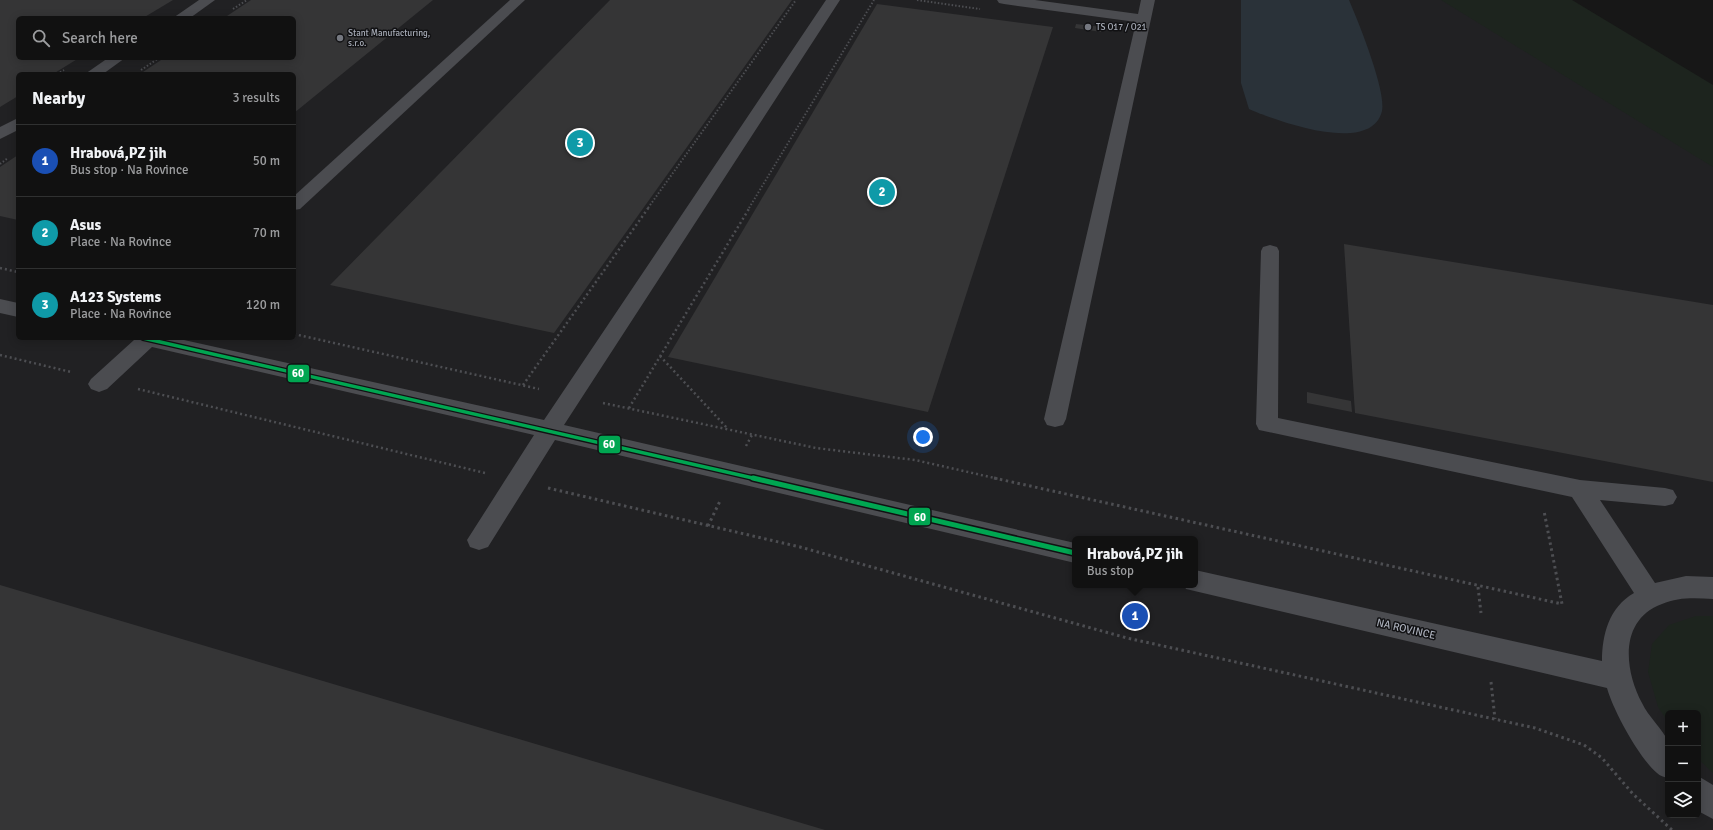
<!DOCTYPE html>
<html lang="en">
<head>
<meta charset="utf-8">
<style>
  :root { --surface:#111; --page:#1a1a1a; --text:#f1f3f6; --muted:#9c9d9f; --line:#303131; --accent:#b45309 }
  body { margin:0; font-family:Signika,sans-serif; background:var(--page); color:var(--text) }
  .controls { position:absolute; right:12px; bottom:12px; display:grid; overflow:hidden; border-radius:6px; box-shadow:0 2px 10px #0003 }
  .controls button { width:36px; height:36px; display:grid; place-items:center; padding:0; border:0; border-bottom:1px solid var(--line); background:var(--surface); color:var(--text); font:20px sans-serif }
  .you { position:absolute; left:923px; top:437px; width:14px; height:14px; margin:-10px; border:3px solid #fff; border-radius:50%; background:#1a73e8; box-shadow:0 0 0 6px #1a73e833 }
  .badge { display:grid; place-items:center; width:26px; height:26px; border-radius:50%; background:var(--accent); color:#fff; font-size:13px; font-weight:700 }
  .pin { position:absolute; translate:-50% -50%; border:2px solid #fff; box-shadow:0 1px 4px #0006 }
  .popup { position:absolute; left:1072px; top:536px; width:126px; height:52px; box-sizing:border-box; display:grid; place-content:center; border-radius:6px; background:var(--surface); filter:drop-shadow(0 1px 3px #0005); font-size:13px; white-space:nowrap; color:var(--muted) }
  .popup b { font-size:15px; color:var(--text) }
  .popup::after { content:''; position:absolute; left:50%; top:100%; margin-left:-8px; border:8px solid transparent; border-top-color:var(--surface) }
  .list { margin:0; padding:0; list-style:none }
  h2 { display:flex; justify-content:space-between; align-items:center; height:52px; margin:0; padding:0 16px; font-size:17px }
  h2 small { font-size:13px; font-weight:400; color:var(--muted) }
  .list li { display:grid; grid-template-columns:26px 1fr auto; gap:12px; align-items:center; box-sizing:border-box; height:72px; padding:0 16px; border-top:1px solid var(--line) }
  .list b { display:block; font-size:15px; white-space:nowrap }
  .list p { margin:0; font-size:13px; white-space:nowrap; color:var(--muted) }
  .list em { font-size:13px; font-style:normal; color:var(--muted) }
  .icon { flex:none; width:22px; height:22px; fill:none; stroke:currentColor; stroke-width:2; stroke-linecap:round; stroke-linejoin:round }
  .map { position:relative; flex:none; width:1713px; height:830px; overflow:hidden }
  .search { position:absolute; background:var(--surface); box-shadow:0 2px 10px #0003; left:16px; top:16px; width:280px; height:44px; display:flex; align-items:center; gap:10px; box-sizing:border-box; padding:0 14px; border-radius:6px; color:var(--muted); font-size:15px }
  .panel { position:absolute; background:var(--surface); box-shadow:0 2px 10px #0003; left:16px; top:72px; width:280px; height:268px; border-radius:6px }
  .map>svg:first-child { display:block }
  .built { fill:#212123; fill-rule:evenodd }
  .green { fill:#1d241e }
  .water { fill:#2a3239 }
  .building { fill:#353536 }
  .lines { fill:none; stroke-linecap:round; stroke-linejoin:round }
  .path-far2 { stroke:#4d4e52; stroke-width:2; stroke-dasharray:1.5 2; stroke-linecap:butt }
  .path-far1 { stroke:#4d4e52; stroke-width:2.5; stroke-dasharray:2 3; stroke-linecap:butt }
  .path { stroke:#4d4e52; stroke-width:3; stroke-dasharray:2.5 3.5; stroke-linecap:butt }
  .minor { fill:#4b4c50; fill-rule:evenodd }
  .bus-1-far1-casing { stroke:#111113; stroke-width:6 }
  .bus-1-casing { stroke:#111113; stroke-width:8 }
  .bus-1-far1 { stroke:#00a651; stroke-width:3.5 }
  .bus-1 { stroke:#00a651; stroke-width:5 }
  .poi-dot { fill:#757880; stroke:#111113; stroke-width:1.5 }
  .labels { text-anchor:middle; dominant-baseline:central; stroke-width:3; stroke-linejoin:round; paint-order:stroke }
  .far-poi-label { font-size:9px; fill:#a8adb8; stroke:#111113; text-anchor:start }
  .street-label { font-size:11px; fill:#a8adb8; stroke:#111113 }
  .line-badge { stroke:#111113; stroke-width:1.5 }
  .badge-label { font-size:11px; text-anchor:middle; font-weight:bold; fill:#fff }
</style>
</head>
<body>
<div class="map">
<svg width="1713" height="830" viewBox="0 0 1713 830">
  <rect width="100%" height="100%" fill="#171717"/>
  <!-- built -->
  <path class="built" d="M0,0H1445L1713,166V830H0ZM18,18H294V58H18ZM18,74H294V338H18ZM1075,539H1195V585H1075ZM1668,713H1698V815H1668Z"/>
  <!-- green -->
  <g class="green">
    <polygon points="1441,0 1572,0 1713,85 1713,167"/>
    <polygon points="1696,616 1713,616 1713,773 1698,759 1698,713 1668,713 1668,722 1658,707 1648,672 1652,644 1669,625"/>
  </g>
  <!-- water -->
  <path class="water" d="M1241,0H1349C1358,21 1386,90 1382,111C1371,156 1276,121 1249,109L1241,83Z"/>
  <!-- building -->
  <g class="building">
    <polygon points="0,0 173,0 143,18 18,18 18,58 79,58 53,74 18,74 18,96 0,107"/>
    <polygon points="251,0 433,0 294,113 294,74 140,74 164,58 294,58 294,18 224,18"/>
    <polygon points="610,0 792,0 554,333 330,285"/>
    <polygon points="877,4 1053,27 928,412 668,357"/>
    <polygon points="1076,24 1102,27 1101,32 1075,28"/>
    <polygon points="18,155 18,220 0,216 0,167"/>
    <polygon points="1344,244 1713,305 1713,482 1355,413"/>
    <polygon points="1307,392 1351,401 1352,412 1307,403"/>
    <polygon points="0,585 825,830 0,830"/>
  </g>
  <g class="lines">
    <!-- path-far2 -->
    <g class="path-far2">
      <polyline points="917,0 980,9"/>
      <polyline points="233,9 247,0"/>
      <polyline points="141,70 159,58"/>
      <polyline points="57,74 64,70"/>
      <polyline points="0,164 8,158"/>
      <polyline points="648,208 796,0"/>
      <polyline points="749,208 874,0"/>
    </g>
    <!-- path-far1 -->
    <g class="path-far1">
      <polyline points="0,268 18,272"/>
      <polyline points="294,334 539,389"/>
      <polyline points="0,355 71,372"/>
      <polyline points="660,356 728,429"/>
      <polyline points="523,385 649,207"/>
      <polyline points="138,389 485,473"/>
      <polyline points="603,403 816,448 915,460 999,479"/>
      <polyline points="629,408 750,207"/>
      <polyline points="746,446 752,435"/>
    </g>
    <!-- path -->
    <g class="path">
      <polyline points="994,478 1562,604 1544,511"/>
      <polyline points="548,488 800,547 1127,638 1535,728 1584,745 1602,758 1633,794 1672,830"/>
      <polyline points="708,526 720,501"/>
      <polyline points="1478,587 1481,613"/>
      <polyline points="1491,682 1495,719"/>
    </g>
    <!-- minor -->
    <g class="minor">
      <polygon points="199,0 215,0 190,18 173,18"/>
      <polygon points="510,0 525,0 300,209 294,210 294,196"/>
      <polygon points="826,0 840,0 564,425 1075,543 1075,563 555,440 488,547 479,550 470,547 467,540 534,435 152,347 107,389 99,392 91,389 88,384 91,379 134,340 133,338 175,338 544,420"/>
      <polygon points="997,0 1035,0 1138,14 1141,0 1155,0 1066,419 1063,425 1055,427 1047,425 1044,419 1136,22 1004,4 999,3"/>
      <polygon points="108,58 125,58 103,74 85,74"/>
      <polygon points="18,118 18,130 0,139 0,127"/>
      <path d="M1270,245L1277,247L1279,251L1278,418L1580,480L1665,488L1673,490L1677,497L1673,504L1665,506L1600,500L1655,583L1686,576L1713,577V599C1695,598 1678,597 1662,604C1619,620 1624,669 1642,703C1648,716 1663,730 1668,741C1671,749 1668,770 1668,778C1664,777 1660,776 1657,773C1639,758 1613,710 1607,688L1186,589L1184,585H1195V570L1602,661C1602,635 1609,607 1634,593L1572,497L1259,430L1256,424L1261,251L1263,247Z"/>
      <polygon points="0,299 18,303 18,317 0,313"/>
      <polygon points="1698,776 1713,785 1713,819 1698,811"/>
    </g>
    <defs>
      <polyline id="bus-1-far1" points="143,338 757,479"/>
      <polyline id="bus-1" points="753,478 1075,553"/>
    </defs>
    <!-- bus-1-far1 casing -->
    <use href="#bus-1-far1" class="bus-1-far1-casing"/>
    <!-- bus-1 casing -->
    <use href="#bus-1" class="bus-1-casing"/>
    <!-- bus-1-far1 -->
    <use href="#bus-1-far1" class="bus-1-far1"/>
    <!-- bus-1 -->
    <use href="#bus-1" class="bus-1"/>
  </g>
  <!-- markers -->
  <g class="poi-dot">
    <circle cx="1088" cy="27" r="4"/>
    <circle cx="340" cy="38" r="4"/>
  </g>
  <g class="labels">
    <!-- far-poi labels -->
    <g class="far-poi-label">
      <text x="1096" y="27">TS O17 / O21</text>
      <text x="348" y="33">Stant Manufacturing,<tspan x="348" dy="10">s.r.o.</tspan></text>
    </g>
    <!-- street labels -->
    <g class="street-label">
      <text transform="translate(1406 629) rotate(13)">NA ROVINCE</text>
    </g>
  </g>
  <g class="line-badge">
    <rect x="287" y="364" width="23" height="19" rx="4" fill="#00a651"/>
    <rect x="598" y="435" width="23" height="19" rx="4" fill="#00a651"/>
    <rect x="908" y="507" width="23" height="19" rx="4" fill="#00a651"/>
  </g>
  <g class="badge-label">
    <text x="298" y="377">60</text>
    <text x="609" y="448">60</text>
    <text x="920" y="521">60</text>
  </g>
</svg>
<div class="controls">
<button>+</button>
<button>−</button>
<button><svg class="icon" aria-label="layers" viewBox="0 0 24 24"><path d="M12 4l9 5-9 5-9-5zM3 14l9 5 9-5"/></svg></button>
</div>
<div class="you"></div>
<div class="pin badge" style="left:1135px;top:616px;background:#1a4fb4">1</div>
<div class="popup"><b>Hrabová,PZ jih</b>Bus stop</div>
<div class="pin badge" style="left:882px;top:192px;background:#0f9aa8">2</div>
<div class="pin badge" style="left:580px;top:143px;background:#0f9aa8">3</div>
<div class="search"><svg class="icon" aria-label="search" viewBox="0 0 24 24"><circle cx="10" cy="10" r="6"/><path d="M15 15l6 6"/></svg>Search here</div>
<section class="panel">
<h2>Nearby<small>3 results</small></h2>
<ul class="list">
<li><span class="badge" style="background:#1a4fb4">1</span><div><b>Hrabová,PZ jih</b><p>Bus stop · Na Rovince</p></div><em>50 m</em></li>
<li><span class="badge" style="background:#0f9aa8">2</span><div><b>Asus</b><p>Place · Na Rovince</p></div><em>70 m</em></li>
<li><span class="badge" style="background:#0f9aa8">3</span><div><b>A123 Systems</b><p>Place · Na Rovince</p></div><em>120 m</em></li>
</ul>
</section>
</div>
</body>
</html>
